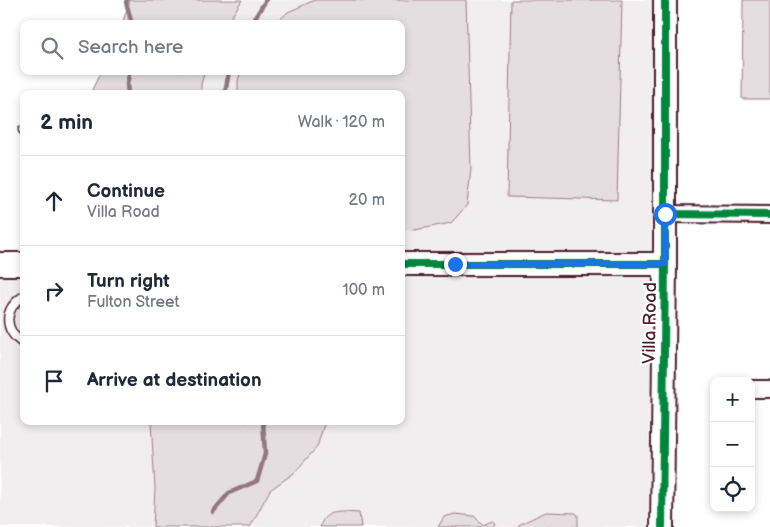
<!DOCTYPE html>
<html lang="en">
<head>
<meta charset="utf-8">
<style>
  :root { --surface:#fff; --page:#f6f6f7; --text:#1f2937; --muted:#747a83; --line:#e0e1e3 }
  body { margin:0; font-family:"Balsamiq Sans",sans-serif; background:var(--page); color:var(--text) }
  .controls { position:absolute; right:15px; bottom:15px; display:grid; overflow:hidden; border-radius:10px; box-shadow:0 2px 8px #0003 }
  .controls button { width:45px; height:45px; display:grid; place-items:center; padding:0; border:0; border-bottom:1px solid var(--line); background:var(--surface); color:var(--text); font:25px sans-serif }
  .stop { position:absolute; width:15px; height:15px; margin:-11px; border:4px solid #1a73e8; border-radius:50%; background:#fff }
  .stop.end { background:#1a73e8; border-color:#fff; box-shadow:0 1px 5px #0008 }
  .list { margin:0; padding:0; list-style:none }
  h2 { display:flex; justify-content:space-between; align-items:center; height:65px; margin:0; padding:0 20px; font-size:21px }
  h2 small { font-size:16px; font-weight:400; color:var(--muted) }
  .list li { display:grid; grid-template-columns:32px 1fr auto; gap:15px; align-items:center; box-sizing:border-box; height:90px; padding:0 20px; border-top:1px solid var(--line) }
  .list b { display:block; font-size:19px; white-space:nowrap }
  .list p { margin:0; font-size:16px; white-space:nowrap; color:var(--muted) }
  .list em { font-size:16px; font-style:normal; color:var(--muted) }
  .icon { flex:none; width:28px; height:28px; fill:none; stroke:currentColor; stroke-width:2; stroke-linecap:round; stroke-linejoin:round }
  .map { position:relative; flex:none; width:770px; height:527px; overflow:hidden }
  .search { position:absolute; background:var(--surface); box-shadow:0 2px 8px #0003; left:20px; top:20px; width:385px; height:55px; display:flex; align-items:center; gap:12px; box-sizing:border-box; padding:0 18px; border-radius:10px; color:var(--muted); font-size:19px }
  .panel { position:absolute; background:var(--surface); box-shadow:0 2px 8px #0003; left:20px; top:90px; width:385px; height:335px; border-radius:10px }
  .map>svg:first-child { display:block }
  .built { fill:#f2eeef }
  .green { fill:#e5dee0; stroke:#987e86 }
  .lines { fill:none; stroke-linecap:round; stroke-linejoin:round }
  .stream { stroke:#91787e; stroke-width:4.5 }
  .lane-casing { stroke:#4a1f2b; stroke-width:11 }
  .street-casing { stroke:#4a1f2b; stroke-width:20 }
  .secondary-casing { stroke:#4a1f2b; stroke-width:26 }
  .lane { stroke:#fff; stroke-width:8 }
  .street { stroke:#fff; stroke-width:16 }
  .secondary { stroke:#fff; stroke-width:22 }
  .cycleway-casing { stroke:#fff; stroke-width:11 }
  .cycleway { stroke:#00873e; stroke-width:8 }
  .route { stroke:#1a73e8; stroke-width:6 }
  .labels { text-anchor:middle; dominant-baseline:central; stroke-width:4.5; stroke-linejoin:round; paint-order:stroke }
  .street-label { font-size:18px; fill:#4a1f2b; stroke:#fff }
</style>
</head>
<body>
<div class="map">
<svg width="770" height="527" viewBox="0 0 770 527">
  <rect width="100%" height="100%" fill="#fff"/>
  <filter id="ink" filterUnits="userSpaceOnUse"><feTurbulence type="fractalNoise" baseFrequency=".02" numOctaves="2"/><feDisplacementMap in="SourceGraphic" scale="10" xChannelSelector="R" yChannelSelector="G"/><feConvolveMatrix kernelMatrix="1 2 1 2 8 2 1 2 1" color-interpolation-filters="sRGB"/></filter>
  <g filter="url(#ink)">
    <!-- built -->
    <polygon class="built" points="204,0 654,0 648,527 0,527 0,274 24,274 24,421 401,421 401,94 136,94 153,71 401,71 401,24 187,24"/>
    <!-- green -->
    <g class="green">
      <polygon points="130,0 242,0 227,24 122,24"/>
      <polygon points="315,0 466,0 471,169 467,205 451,223 415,230 401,229 401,94 238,94 238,81 241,71 401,71 401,24 275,24 288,12"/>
      <polygon points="511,0 622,0 617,200 507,197"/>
      <polygon points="743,0 770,0 770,99 742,99"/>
      <polygon points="101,71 205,71 201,84 201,94 90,94"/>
      <polygon points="151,421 325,421 317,447 294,473 270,490 250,527 153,527 155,488"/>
      <path d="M343,512L359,513L361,527H320C323,515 331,512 343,512Z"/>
      <polygon points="546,512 576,513 578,515 578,527 518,527 520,524"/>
      <polygon points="455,514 474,516 483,525 492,521 495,523 493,527 438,527 444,517"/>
    </g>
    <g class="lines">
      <!-- stream -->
      <g class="stream">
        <polyline points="127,0 126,2 132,24"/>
        <polyline points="251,24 266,0"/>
        <polyline points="128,94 127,84 130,71"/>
        <polyline points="225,94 229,71"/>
        <polyline points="213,512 229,493 257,481 265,454 263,421"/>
      </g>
      <defs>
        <g id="lane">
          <polyline points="23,130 24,131"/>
          <path d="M24,296C3,309 3,330 24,344"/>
        </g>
        <g id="street">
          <polyline points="665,214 770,215"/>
          <polyline points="751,389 770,389"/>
        </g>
        <g id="secondary">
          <polyline points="0,264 24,264"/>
          <polyline points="401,264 665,264"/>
          <polyline points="662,527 665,264 665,0"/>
        </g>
      </defs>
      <!-- lane casing -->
      <use href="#lane" class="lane-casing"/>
      <!-- street casing -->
      <use href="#street" class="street-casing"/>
      <!-- secondary casing -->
      <use href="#secondary" class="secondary-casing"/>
      <!-- lane -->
      <use href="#lane" class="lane"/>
      <!-- street -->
      <use href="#street" class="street"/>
      <!-- secondary -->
      <use href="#secondary" class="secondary"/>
      <defs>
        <g id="cycleway">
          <polyline points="665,214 770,215"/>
          <polyline points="401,264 665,264"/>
          <polyline points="662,527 665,264 665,0"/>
        </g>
      </defs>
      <!-- cycleway casing -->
      <use href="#cycleway" class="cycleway-casing"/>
      <!-- cycleway -->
      <use href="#cycleway" class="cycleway"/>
    </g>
  </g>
  <g class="lines" filter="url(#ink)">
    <!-- route -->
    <polyline class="route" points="455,264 665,264 665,214"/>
  </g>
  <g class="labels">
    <!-- street labels -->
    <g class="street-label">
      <text transform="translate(650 323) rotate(-89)">Villa Road</text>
    </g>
  </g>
</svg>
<div class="controls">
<button>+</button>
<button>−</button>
<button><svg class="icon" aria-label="locate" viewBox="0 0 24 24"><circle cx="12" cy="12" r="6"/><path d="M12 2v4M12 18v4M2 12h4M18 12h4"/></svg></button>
</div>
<div class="stop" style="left:665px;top:214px"></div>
<div class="stop end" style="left:455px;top:264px"></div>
<div class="search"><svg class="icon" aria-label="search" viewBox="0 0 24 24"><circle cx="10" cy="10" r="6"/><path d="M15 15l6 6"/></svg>Search here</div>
<section class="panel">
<h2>2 min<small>Walk · 120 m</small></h2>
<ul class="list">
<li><svg class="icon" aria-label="ahead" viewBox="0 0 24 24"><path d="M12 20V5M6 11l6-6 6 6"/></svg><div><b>Continue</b><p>Villa Road</p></div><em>20 m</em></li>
<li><svg class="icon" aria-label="right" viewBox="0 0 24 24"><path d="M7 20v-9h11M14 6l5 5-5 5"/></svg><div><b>Turn right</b><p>Fulton Street</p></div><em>100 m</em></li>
<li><svg class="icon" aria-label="arrive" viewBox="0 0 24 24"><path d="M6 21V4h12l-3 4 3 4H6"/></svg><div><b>Arrive at destination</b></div></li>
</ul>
</section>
</div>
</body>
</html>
